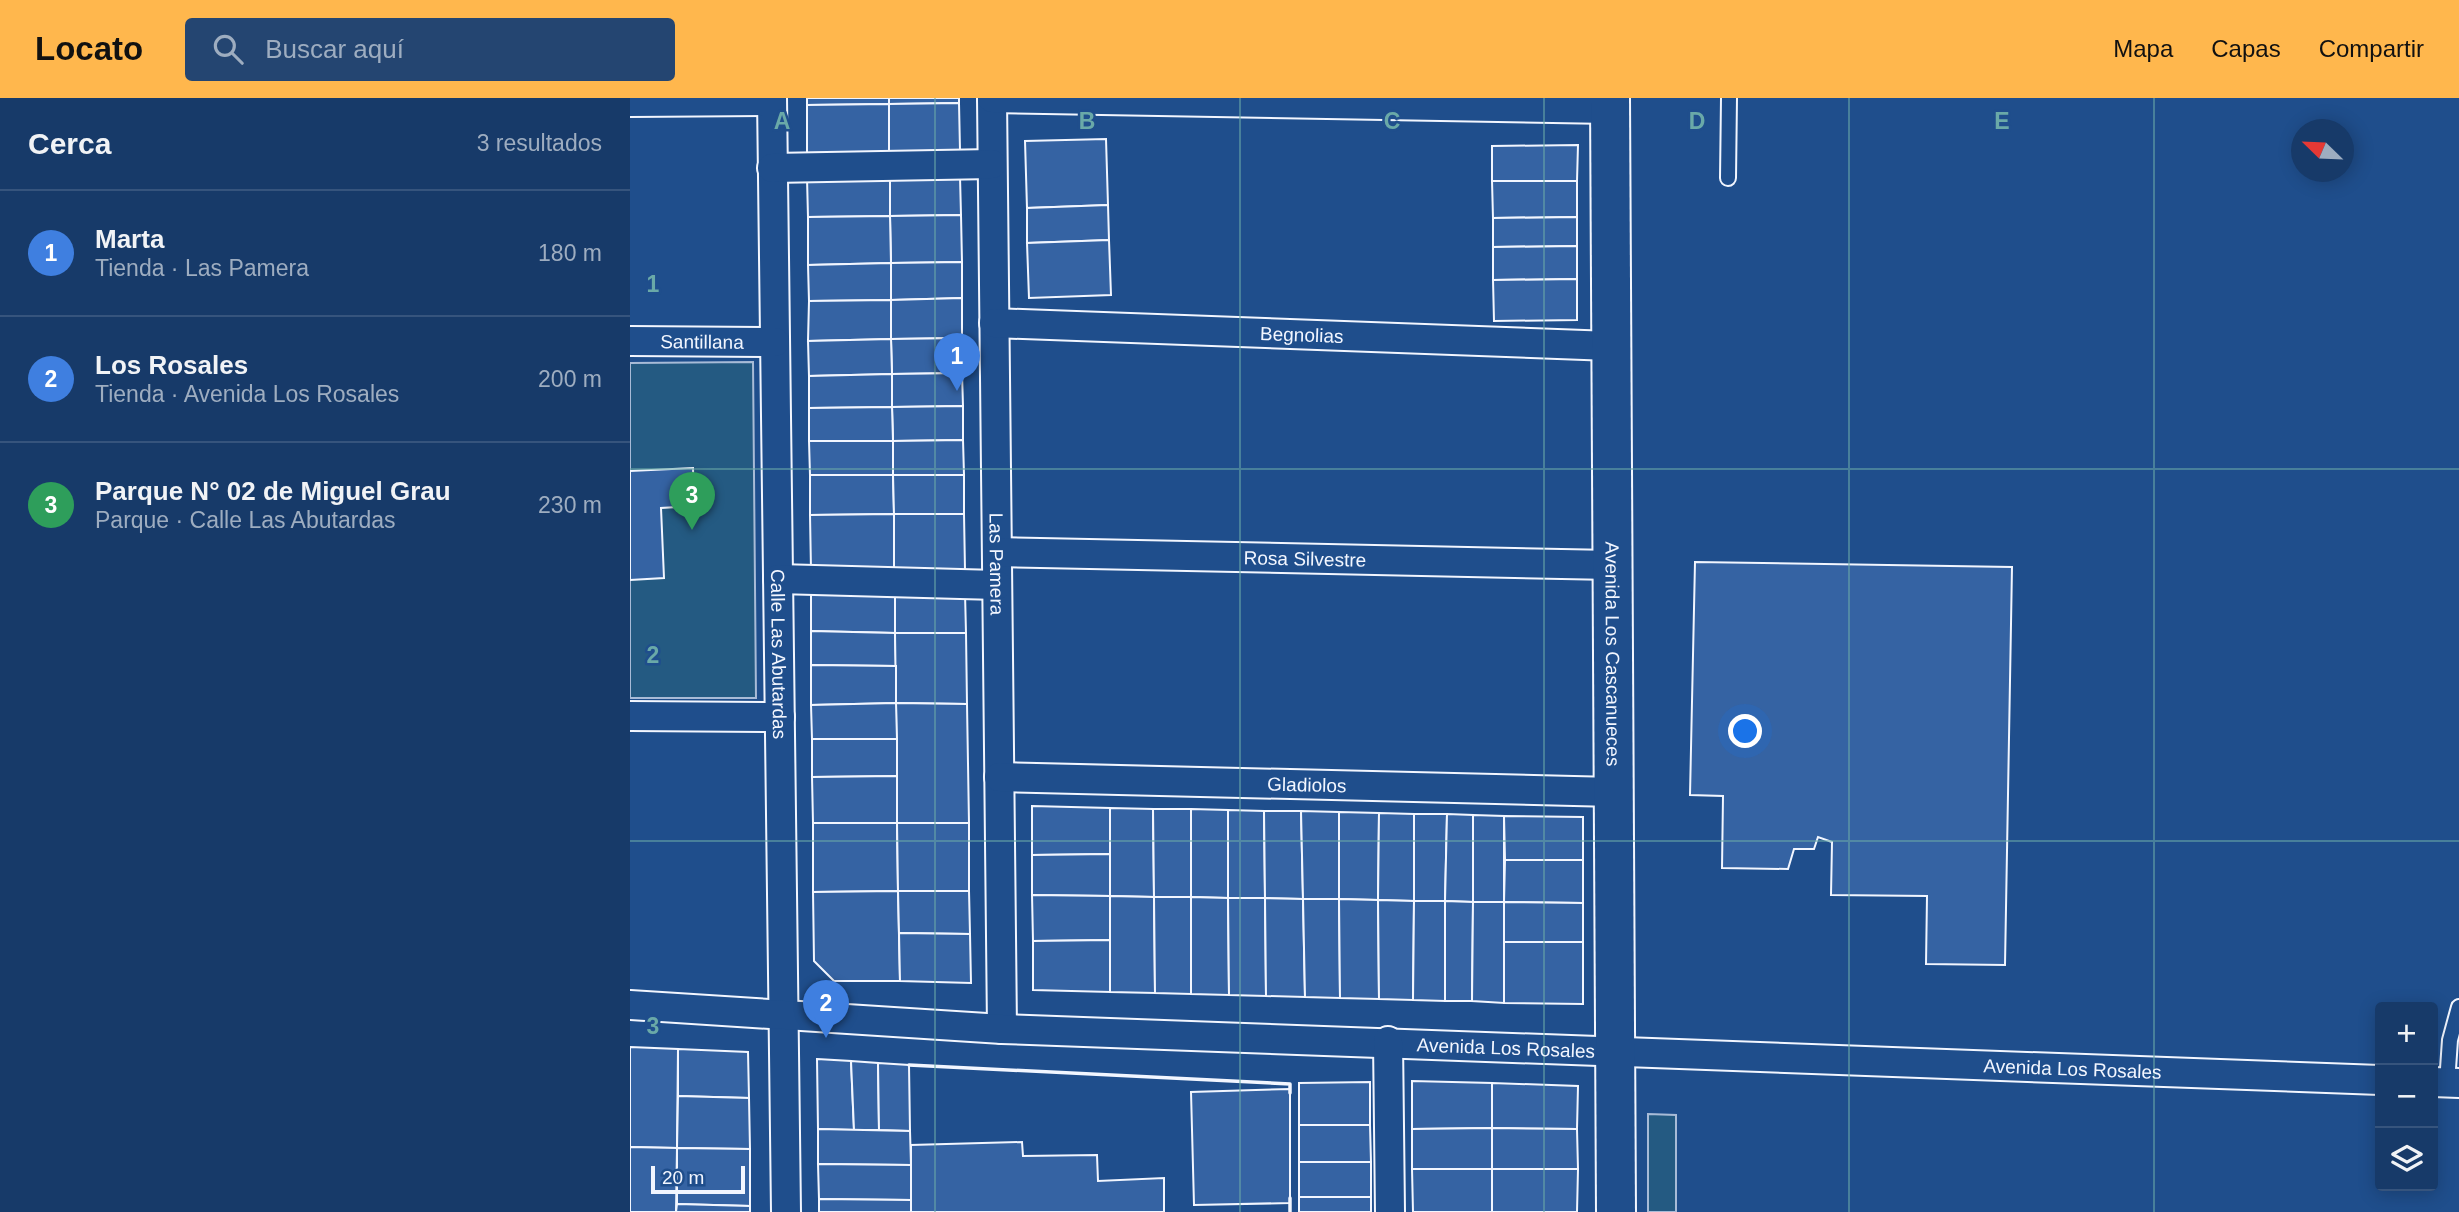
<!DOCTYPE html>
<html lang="es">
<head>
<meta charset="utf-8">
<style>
  :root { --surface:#173a69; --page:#244571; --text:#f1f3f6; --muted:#9eadc0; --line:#36547d; --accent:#ffb74d }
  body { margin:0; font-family:Arial,sans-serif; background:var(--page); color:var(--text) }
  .controls { position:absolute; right:21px; bottom:21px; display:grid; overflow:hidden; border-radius:7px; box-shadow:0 4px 18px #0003 }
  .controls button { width:63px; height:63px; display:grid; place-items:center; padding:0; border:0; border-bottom:2px solid var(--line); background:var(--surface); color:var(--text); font:35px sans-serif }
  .compass { position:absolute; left:1661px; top:21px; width:63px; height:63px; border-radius:50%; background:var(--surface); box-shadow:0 4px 18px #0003; rotate:293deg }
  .scale { position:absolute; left:21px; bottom:18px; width:94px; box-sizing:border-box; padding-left:7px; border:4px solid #f2f6ff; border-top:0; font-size:19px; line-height:24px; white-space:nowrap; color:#f2f6ff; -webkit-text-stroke:5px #1f4e8c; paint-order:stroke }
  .you { position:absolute; left:1116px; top:634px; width:24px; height:24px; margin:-18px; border:5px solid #fff; border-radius:50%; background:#1a73e8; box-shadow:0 0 0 10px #1a73e833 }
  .badge { display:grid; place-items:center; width:46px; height:46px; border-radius:50%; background:var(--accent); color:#fff; font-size:23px; font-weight:700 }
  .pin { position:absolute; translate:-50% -58px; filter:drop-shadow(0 2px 4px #0008) }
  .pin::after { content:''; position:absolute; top:37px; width:24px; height:21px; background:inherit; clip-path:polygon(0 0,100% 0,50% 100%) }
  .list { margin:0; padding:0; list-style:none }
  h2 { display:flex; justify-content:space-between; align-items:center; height:91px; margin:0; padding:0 28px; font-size:30px }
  h2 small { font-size:23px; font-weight:400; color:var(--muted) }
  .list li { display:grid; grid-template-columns:46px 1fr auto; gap:21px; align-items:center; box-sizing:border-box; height:126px; padding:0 28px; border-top:2px solid var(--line) }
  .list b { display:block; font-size:26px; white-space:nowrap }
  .list p { margin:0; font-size:23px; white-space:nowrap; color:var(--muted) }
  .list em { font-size:23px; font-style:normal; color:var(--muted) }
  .icon { flex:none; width:38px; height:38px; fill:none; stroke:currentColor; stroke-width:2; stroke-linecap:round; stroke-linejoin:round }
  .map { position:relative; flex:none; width:1829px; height:1114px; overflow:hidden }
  header { display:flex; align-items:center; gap:42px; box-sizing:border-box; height:98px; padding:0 35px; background:var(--accent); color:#111 }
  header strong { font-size:33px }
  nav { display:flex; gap:38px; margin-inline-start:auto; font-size:24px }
  .search { width:490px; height:63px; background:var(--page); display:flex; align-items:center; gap:18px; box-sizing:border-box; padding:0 24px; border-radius:7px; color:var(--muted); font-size:26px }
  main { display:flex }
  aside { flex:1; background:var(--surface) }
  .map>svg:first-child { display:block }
  .green { fill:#245a82; stroke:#a8bbd7; stroke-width:2 }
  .building { fill:#3563a3; stroke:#f2f6ff; stroke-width:2 }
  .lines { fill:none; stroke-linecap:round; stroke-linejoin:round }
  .lane-casing { stroke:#f2f6ff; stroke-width:18 }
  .street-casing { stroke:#f2f6ff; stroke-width:32 }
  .secondary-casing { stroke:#f2f6ff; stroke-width:42 }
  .lane { stroke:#1f4e8c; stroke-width:14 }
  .street { stroke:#1f4e8c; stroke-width:28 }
  .secondary { stroke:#1f4e8c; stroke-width:38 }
  .wall { stroke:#f2f6ff; stroke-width:3.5 }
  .grid { fill:none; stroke:#6aa9a8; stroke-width:2; stroke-opacity:0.55 }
  .labels { text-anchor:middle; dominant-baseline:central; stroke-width:5; stroke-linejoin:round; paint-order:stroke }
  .street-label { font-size:19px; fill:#f2f6ff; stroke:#1f4e8c }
  .grid-label { font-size:23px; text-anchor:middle; font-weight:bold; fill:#6aa9a8; stroke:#1f4e8c; stroke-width:5; stroke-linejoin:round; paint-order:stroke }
</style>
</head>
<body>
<header>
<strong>Locato</strong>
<div class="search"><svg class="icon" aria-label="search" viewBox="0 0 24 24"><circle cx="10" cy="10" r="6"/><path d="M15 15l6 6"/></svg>Buscar aquí</div>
<nav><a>Mapa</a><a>Capas</a><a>Compartir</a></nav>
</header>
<main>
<aside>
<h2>Cerca<small>3 resultados</small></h2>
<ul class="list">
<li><span class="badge" style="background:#3f7fe0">1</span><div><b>Marta</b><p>Tienda · Las Pamera</p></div><em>180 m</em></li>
<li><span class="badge" style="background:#3f7fe0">2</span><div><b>Los Rosales</b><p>Tienda · Avenida Los Rosales</p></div><em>200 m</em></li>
<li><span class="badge" style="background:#2e9e5b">3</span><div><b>Parque N° 02 de Miguel Grau</b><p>Parque · Calle Las Abutardas</p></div><em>230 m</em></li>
</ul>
</aside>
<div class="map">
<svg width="1829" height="1114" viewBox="0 0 1829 1114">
  <rect width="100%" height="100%" fill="#1f4e8c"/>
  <!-- green -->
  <g class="green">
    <polygon points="123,264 126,600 0,600 0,265"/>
    <polygon points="1018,1016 1046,1017 1046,1114 1018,1114"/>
  </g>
  <!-- building -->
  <g class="building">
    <polygon points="177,0 259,0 259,6 177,7"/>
    <polygon points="259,0 329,0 329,5 259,6"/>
    <polygon points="329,5 330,52 259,54 259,6"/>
    <polygon points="259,6 259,54 177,55 177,7"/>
    <polygon points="476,41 478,107 397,110 395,43"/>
    <polygon points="948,47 947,83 862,83 862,48"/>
    <polygon points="260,79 260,118 178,119 177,80"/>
    <polygon points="260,79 330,79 331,117 260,118"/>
    <polygon points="862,83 947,83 947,119 863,120"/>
    <polygon points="478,107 479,142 397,145 397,110"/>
    <polygon points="331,117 332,164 261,165 260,118"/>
    <polygon points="260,118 261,165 178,167 178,119"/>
    <polygon points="947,119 947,148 863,149 863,120"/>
    <polygon points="479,142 481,197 399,200 397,145"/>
    <polygon points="947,148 947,181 863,182 863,149"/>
    <polygon points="332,164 332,200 261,202 261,165"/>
    <polygon points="261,165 261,202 179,203 178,167"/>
    <polygon points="947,181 947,222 864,223 863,182"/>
    <polygon points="332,200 332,240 261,241 261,202"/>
    <polygon points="261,202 261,241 178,243 179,203"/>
    <polygon points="332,240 332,275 262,276 261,241"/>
    <polygon points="261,241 262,276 179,278 178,243"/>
    <polygon points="332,275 333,308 262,309 262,276"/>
    <polygon points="262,276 262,309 179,310 179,278"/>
    <polygon points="333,308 333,342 263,343 262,309"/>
    <polygon points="262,309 263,343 179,343 179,310"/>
    <polygon points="333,342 334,377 263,377 263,343"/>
    <polygon points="179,343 263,343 263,377 180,377"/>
    <polygon points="63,370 64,408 31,410 34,480 0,482 0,373"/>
    <polygon points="180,377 263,377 264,416 180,417"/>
    <polygon points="263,377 334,377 334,416 264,416"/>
    <polygon points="264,416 334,416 335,472 264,472"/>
    <polygon points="264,416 264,472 181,472 180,417"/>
    <polygon points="1065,464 1382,469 1375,867 1296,866 1297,798 1201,797 1202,744 1188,739 1184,751 1164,751 1158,771 1092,770 1093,698 1060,697"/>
    <polygon points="181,489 265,494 265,535 181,533"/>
    <polygon points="265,494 335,495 336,535 265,535"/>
    <polygon points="181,533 265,535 266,568 181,567"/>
    <polygon points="265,535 336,535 337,606 266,605"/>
    <polygon points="181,567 266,568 266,605 181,607"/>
    <polygon points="266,605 337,606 339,725 267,725"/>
    <polygon points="266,605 267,641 182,641 181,607"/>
    <polygon points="182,641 267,641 267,678 182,679"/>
    <polygon points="267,678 267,725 183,725 182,679"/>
    <polygon points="402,708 480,710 480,756 402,757"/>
    <polygon points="480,710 523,711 524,799 480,798"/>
    <polygon points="523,711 561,711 561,799 524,799"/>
    <polygon points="561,711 598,712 598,800 561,799"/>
    <polygon points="598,712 634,713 635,800 598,800"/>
    <polygon points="634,713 671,713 673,801 635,800"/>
    <polygon points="671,713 709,714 709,801 673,801"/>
    <polygon points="709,714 749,715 748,802 709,801"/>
    <polygon points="749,715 784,716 784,803 748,802"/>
    <polygon points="784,716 817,716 815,803 784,803"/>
    <polygon points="817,716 843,717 843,804 815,803"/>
    <polygon points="843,717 874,718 874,804 843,804"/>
    <polygon points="874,718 953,719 953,762 875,762"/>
    <polygon points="183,725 267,725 268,793 183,794"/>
    <polygon points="267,725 339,725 339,793 268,793"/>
    <polygon points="480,756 480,798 402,797 402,757"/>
    <polygon points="875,762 953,762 953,805 874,804"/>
    <polygon points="268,793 270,883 204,883 184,863 183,794"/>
    <polygon points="268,793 339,793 340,836 269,835"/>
    <polygon points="402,797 480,798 480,842 403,843"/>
    <polygon points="480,798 524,799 525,895 480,894"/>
    <polygon points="524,799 561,799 561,896 525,895"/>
    <polygon points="561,799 598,800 599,897 561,896"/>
    <polygon points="598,800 635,800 636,898 599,897"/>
    <polygon points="635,800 673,801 675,899 636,898"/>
    <polygon points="673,801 709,801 710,900 675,899"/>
    <polygon points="709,801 748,802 749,901 710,900"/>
    <polygon points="748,802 784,803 783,902 749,901"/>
    <polygon points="784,803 815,803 815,903 783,902"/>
    <polygon points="815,803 843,804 842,903 815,903"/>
    <polygon points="843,804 874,804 874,905 842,903"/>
    <polygon points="874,804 953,805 953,844 874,844"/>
    <polygon points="269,835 340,836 341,885 270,883"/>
    <polygon points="480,842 480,894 403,892 403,843"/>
    <polygon points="874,844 953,844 953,906 874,905"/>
    <polygon points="0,949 48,951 47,1050 0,1049"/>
    <polygon points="48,951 118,954 119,1000 48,998"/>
    <polygon points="187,961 221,963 224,1032 188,1031"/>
    <polygon points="221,963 248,965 249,1032 224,1032"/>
    <polygon points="248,965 279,967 280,1033 249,1032"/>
    <polygon points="782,983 862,985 862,1030 782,1031"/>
    <polygon points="740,984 740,1027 669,1027 669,985"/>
    <polygon points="862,985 948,988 947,1031 862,1030"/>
    <polygon points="660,991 660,1105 564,1107 561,994"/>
    <polygon points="48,998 119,1000 120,1051 47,1050"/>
    <polygon points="669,1027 740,1027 741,1064 669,1064"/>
    <polygon points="862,1030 862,1071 782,1071 782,1031"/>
    <polygon points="862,1030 947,1031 948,1071 862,1071"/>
    <polygon points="188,1031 280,1033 281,1067 188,1066"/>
    <polygon points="392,1044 393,1058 467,1057 468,1083 534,1080 534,1114 281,1114 281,1047"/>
    <polygon points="0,1049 47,1050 46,1114 0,1114"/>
    <polygon points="47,1050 120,1051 120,1108 47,1106"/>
    <rect x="669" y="1064" width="72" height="35"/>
    <polygon points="188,1066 281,1067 281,1102 189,1101"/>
    <polygon points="782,1071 862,1071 862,1114 783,1114"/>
    <polygon points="862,1071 948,1071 947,1114 862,1114"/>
    <rect x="669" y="1099" width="72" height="15"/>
    <polygon points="189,1101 281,1102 281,1114 189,1114"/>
    <polygon points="47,1106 120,1108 120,1114 46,1114"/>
  </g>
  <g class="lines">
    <defs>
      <g id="lane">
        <polyline points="1098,80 1099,0"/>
        <polyline points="1817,985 1820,942 1829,909"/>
      </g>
      <g id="street">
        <path id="s1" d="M142,0L156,1114"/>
        <path id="s2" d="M362,0L372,931"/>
        <polyline points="362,0 980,11"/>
        <polyline points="0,4 142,3"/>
        <polyline points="142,70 362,66"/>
        <path id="s3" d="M364,225L981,248"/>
        <path id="s4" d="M0,243L145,244"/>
        <path id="s5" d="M367,454L982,467"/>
        <polyline points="148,481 367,487"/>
        <polyline points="0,618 150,619"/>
        <path id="s6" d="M369,679L984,694"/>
        <path id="s7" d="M0,907L372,931L1750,982"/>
        <polyline points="758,943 760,1114"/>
        <polyline points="1803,984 1829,985"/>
      </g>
      <g id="secondary">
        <path id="s8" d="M980,0L986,1114"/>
      </g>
    </defs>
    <!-- lane casing -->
    <use href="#lane" class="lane-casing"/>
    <!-- street casing -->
    <use href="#street" class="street-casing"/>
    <!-- secondary casing -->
    <use href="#secondary" class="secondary-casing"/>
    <!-- lane -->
    <use href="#lane" class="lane"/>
    <!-- street -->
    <use href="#street" class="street"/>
    <!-- secondary -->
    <use href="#secondary" class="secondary"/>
    <!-- wall -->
    <g class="wall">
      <polyline points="279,967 660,986 660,995"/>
      <polyline points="660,1100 660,1114"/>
    </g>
  </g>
  <!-- grid -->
  <path class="grid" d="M305,0V1114M610,0V1114M914,0V1114M1219,0V1114M1524,0V1114M0,371H1829M0,743H1829"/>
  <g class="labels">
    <!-- street labels -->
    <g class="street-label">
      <text stroke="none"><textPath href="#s3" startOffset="308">Begnolias</textPath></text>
      <text stroke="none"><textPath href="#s4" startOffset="72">Santillana</textPath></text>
      <text stroke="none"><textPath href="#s5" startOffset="308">Rosa Silvestre</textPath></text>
      <text stroke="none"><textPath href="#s2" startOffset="466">Las Pamera</textPath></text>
      <text stroke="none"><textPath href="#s1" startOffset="556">Calle Las Abutardas</textPath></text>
      <text stroke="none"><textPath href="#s8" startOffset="556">Avenida Los Cascanueces</textPath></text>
      <text stroke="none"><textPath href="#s6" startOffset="308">Gladiolos</textPath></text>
      <text stroke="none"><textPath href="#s7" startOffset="877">Avenida Los Rosales</textPath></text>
      <text stroke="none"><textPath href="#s7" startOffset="1444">Avenida Los Rosales</textPath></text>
    </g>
  </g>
  <g class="grid-label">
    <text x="152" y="31">A</text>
    <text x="457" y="31">B</text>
    <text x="762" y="31">C</text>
    <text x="1067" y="31">D</text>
    <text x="1372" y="31">E</text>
    <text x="23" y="194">1</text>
    <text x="23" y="565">2</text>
    <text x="23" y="936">3</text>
  </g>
</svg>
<div class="controls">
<button>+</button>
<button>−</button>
<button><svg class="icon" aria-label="layers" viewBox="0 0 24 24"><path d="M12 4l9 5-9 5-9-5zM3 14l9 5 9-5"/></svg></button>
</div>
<svg class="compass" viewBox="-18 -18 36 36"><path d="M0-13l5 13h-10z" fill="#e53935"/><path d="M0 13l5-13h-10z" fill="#9eadc0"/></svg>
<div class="scale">20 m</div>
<div class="you"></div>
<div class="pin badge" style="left:327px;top:293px;background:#3f7fe0">1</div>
<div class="pin badge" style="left:196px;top:940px;background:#3f7fe0">2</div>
<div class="pin badge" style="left:62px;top:432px;background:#2e9e5b">3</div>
</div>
</main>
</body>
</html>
